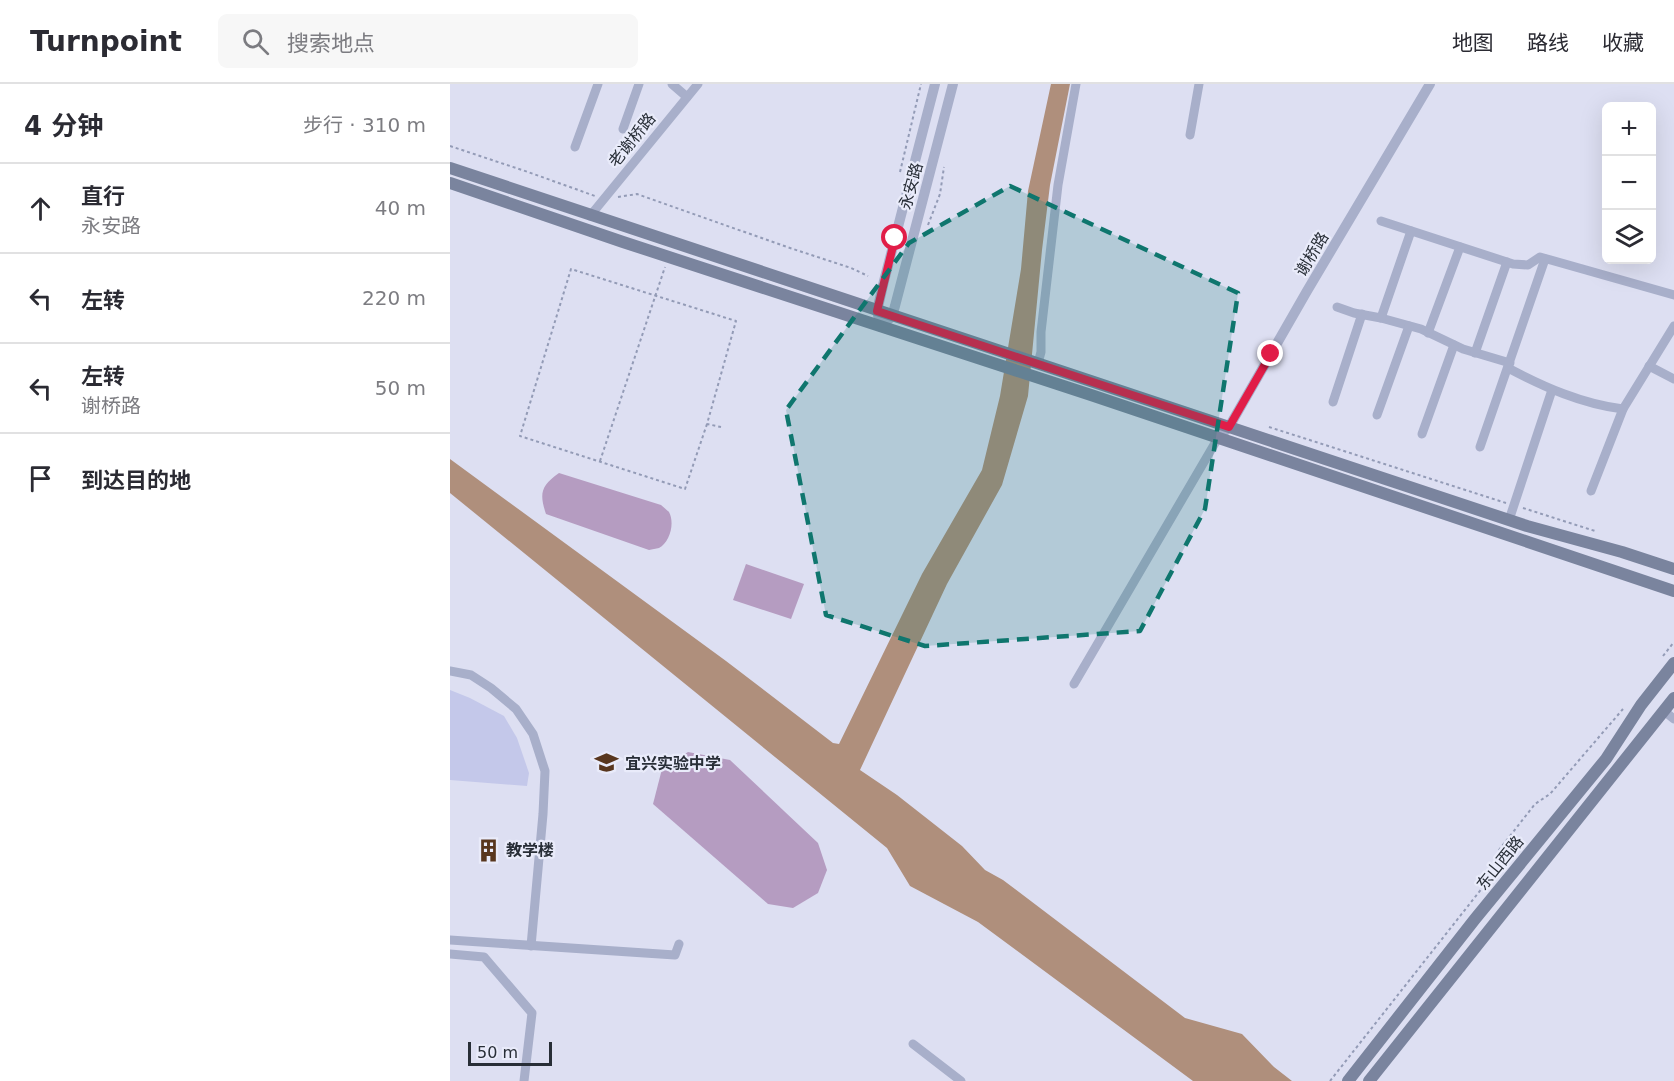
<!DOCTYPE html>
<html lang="zh">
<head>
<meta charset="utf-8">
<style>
  :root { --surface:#fff; --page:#f7f7f7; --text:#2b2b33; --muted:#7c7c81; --line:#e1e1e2 }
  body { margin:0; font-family:"DejaVu Sans","Noto Sans SC",sans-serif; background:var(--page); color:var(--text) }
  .controls { position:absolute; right:18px; top:18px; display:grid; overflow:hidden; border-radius:9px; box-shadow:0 6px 24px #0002 }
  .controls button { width:54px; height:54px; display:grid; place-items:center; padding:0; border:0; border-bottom:2px solid var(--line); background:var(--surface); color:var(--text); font:30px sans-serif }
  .scale { position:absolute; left:18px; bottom:15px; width:84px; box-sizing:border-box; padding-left:6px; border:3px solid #282e37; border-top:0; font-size:16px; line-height:21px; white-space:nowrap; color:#282e37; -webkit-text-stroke:4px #e9ebfa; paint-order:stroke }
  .stop { position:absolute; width:18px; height:18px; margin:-14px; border:4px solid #e11d48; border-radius:50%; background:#fff }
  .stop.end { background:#e11d48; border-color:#fff; box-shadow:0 2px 6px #0008 }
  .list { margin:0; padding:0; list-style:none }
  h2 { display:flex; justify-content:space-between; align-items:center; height:78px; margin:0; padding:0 24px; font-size:26px }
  h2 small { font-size:20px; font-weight:400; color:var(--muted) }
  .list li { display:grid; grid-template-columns:39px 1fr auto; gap:18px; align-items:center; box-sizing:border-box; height:90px; padding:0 24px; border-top:2px solid var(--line) }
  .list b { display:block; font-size:22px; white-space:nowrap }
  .list p { margin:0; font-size:20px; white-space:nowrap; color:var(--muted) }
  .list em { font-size:20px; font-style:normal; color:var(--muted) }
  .icon { flex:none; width:33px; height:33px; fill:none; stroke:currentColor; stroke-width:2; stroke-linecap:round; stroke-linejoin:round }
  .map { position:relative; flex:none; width:1224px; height:997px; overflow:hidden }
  header { display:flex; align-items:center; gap:36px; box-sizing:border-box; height:84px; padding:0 30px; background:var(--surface); border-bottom:2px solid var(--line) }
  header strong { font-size:28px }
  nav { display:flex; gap:33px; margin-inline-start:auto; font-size:21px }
  .search { width:420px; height:54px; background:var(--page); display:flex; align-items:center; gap:15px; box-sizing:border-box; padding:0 21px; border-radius:9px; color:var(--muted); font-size:22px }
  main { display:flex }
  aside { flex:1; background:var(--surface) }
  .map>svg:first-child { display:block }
  .green { fill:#b59cc1 }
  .plaza { fill:#c4c8ea }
  .water { fill:#af8f7c }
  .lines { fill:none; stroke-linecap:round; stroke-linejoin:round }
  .path { stroke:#939bb6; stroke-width:2; stroke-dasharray:3 3; stroke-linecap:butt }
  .minor { stroke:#a8afca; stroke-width:9 }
  .tertiary { stroke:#a8afca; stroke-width:10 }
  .secondary { stroke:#7a849e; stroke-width:12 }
  .route { stroke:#e11d48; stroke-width:8 }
  .marked { fill:#0f766e; fill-opacity:0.2; stroke:#0f766e; stroke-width:4.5; stroke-dasharray:12 8; stroke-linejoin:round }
  .labels { text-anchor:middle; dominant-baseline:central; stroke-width:4.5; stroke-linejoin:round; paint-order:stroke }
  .street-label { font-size:16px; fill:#282e37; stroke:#e9ebfa }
  .poi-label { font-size:16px; font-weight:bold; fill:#282e37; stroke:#e9ebfa; text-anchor:start }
</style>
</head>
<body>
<header>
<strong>Turnpoint</strong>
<div class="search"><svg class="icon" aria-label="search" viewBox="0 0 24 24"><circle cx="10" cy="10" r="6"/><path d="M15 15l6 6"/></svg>搜索地点</div>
<nav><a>地图</a><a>路线</a><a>收藏</a></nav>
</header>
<main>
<aside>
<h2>4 分钟<small>步行 · 310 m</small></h2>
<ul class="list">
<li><svg class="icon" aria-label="ahead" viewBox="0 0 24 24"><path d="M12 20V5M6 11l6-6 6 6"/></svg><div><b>直行</b><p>永安路</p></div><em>40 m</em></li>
<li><svg class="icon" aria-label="left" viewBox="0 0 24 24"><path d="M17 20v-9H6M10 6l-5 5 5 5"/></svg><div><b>左转</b></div><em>220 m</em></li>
<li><svg class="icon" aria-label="left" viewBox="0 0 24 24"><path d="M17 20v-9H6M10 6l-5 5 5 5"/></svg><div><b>左转</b><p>谢桥路</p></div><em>50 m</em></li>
<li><svg class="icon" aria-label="arrive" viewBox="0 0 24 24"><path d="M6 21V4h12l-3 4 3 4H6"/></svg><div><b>到达目的地</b></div></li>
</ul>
</aside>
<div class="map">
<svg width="1224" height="997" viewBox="0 0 1224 997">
  <rect width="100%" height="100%" fill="#dddff2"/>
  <!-- green -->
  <g class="green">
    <path d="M109,389L211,421C212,422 218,427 219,428C225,439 220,458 209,464C206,465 202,465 199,466L96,430C89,409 91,402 109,389Z"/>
    <polygon points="296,480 354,500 341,535 283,516"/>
    <polygon points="238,668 280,676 368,759 377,786 368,809 343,824 318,820 203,720 212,685"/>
  </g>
  <!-- plaza -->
  <polygon class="plaza" points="0,606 20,614 54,632 67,654 79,689 77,702 0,696"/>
  <!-- water -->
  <polygon class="water" points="601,0 620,0 600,101 592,166 578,312 552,401 497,500 410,686 447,711 512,762 535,786 553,796 735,934 792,950 824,983 842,997 743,997 528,838 460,802 437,764 0,409 0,375 276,577 383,659 389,660 472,490 532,386 550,312 571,185 578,107"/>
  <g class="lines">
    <!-- path -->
    <g class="path">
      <polyline points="0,62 78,88 145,112"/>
      <polyline points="450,88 471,0"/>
      <polyline points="168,113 187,110 337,163 401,184 418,192"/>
      <polyline points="478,141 490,110 494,83"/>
      <polyline points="257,340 235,405 70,352 121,185 286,237 257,340 271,343"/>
      <polyline points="819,343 1056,419"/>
      <polyline points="150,377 215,183"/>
      <polyline points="1073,424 1145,447"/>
      <polyline points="1213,572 1224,558"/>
      <polyline points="880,997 1044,789 1049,766 1085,720 1100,710 1173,625"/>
    </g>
    <!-- minor -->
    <g class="minor">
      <polyline points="222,0 237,13"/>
      <polyline points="173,45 189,0"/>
      <polyline points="740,51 749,0"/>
      <polyline points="125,63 148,0"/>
      <polyline points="140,132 248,0"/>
      <polyline points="931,137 1063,180 1078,181 1090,173 1224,211"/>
      <polyline points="887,223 904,229 931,234 971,245 1013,265 1060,279"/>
      <polyline points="931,234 961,147"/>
      <polyline points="978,249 1010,163"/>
      <polyline points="1025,269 1057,178"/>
      <polyline points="588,279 591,268 591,248 608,101 626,0"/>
      <polyline points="1199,282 1224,295"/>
      <path d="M1058,284C1094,303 1132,320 1173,325L1224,242"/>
      <polyline points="883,318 912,230"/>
      <polyline points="927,331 959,242"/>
      <polyline points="972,350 1004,261"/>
      <polyline points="1030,363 1095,175"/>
      <polyline points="1141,407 1173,325"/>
      <polyline points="1059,436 1102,306"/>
      <polyline points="0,587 21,591 41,604 66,625 83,650 95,687 93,730 81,862"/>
      <polyline points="624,600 768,354"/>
      <polyline points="1214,627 1224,635"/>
      <polyline points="0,856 225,871 229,860"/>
      <polyline points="0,870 34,873 82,929 74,997"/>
      <polyline points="463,960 511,997"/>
    </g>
    <!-- tertiary -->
    <g class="tertiary">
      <polyline points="431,243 442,232 445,222 503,0"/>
      <polyline points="431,243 427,227 434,197 485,0"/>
      <polyline points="768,354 779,343 857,207 980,0"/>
    </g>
    <!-- secondary -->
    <g class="secondary">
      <polyline points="0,84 1077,442 1172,468 1224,485"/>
      <polyline points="0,99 173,158 641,311 1224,507"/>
      <polyline points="898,997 1025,835 1156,675 1191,621 1224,579"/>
      <polyline points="919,997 1224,614"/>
    </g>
  </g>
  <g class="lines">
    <!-- route -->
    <polyline class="route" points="445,154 427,227 779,343 821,270"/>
  </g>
  <!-- marked area -->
  <path class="marked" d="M560,102L788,209L755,425L690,547L475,562L376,531L336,326L459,159Z"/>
  <!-- icons -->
  <defs>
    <symbol id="school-bare" viewBox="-9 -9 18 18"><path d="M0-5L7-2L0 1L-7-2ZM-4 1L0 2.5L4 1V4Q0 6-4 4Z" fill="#58361e" stroke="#e9ebfa" stroke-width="2.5" paint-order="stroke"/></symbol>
    <symbol id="building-bare" viewBox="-9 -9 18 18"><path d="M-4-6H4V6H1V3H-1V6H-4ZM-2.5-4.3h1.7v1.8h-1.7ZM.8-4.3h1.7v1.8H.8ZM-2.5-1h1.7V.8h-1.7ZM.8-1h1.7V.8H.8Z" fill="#58361e" stroke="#e9ebfa" stroke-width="2.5" paint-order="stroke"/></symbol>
  </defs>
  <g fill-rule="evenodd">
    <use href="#school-bare" x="140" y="662" width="33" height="33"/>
    <use href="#building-bare" x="22" y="750" width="33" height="33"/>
  </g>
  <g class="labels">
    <!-- street labels -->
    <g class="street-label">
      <text transform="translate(182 56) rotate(-51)">老谢桥路</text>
      <text transform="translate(461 102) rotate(-75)">永安路</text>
      <text transform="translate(862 170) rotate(-59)">谢桥路</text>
      <text transform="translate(1050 779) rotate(-51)">东山西路</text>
    </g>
    <!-- poi labels -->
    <g class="poi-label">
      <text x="175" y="679">宜兴实验中学</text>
      <text x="56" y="766">教学楼</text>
    </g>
  </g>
</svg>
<div class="controls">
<button>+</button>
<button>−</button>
<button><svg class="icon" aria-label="layers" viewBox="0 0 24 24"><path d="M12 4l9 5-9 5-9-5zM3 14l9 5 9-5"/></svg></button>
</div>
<div class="scale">50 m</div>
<div class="stop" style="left:445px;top:154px"></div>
<div class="stop end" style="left:821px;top:270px"></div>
</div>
</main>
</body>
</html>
